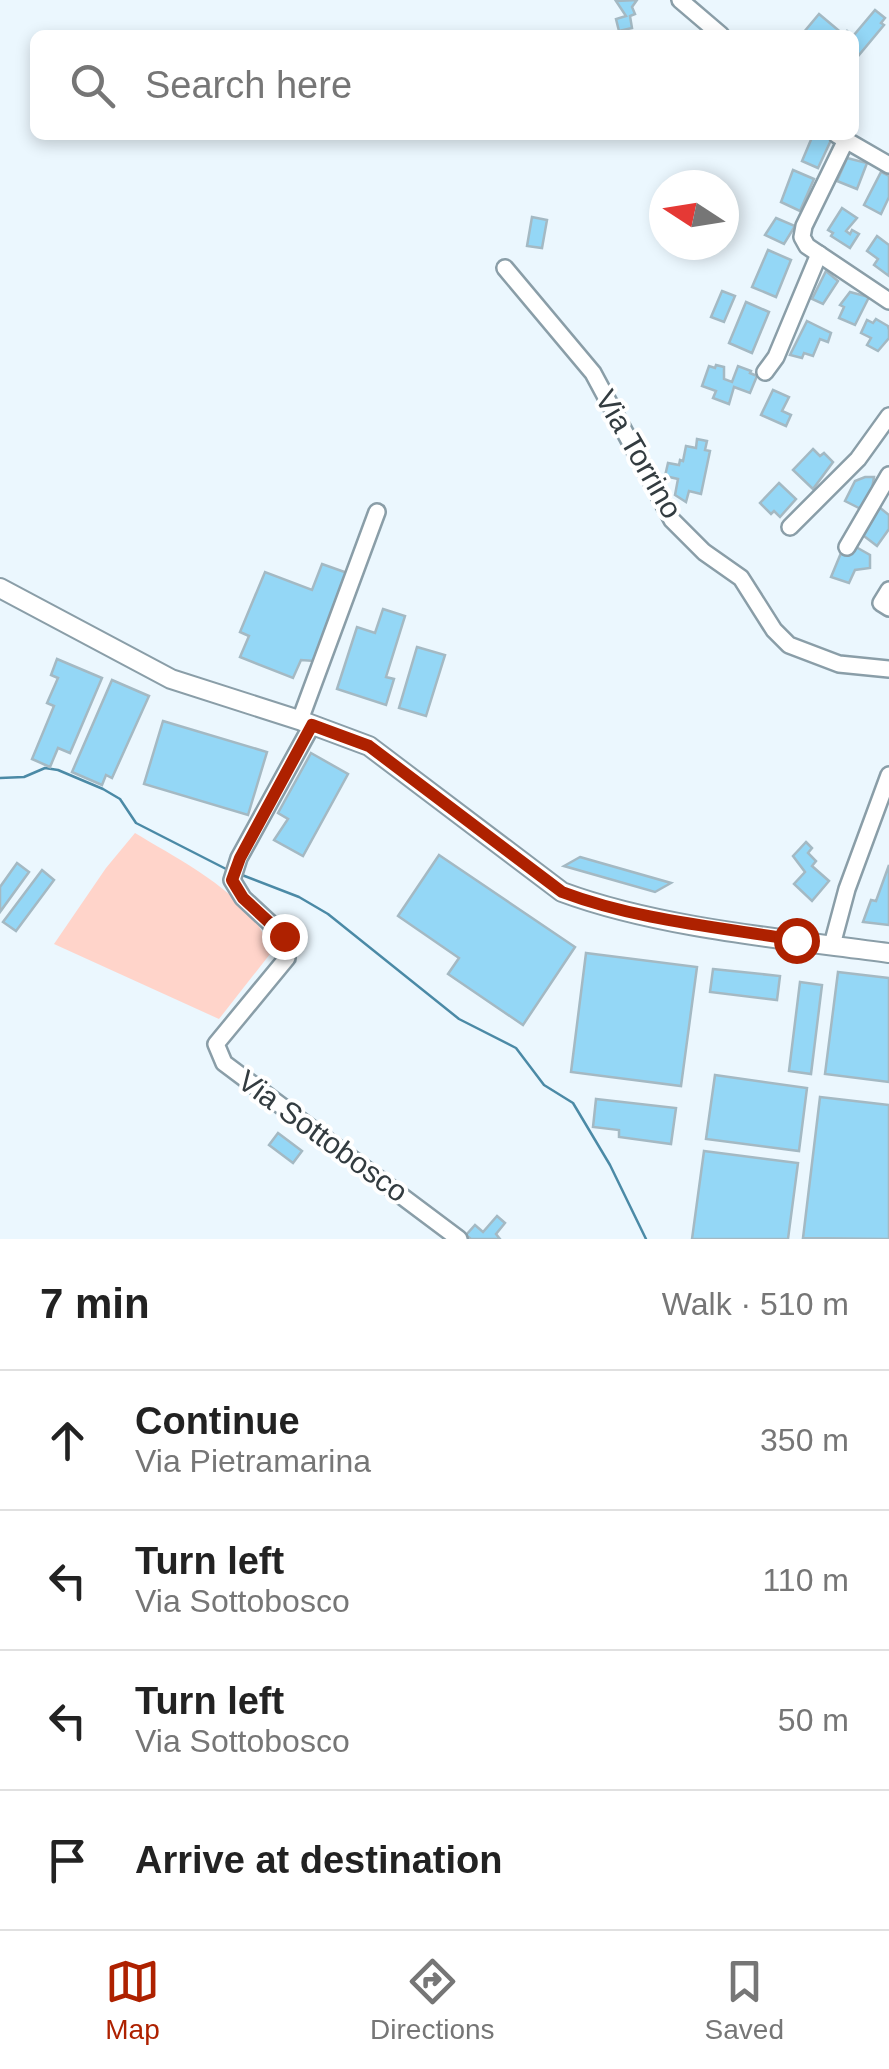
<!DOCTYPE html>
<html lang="en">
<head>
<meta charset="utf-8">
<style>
  :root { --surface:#fff; --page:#f6f6f6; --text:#222; --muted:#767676; --line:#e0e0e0; --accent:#ae2100 }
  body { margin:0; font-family:Arial,sans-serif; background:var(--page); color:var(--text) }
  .compass { position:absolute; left:649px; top:170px; width:90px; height:90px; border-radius:50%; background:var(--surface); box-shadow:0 5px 15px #0003; rotate:282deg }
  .stop { position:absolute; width:30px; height:30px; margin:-22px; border:8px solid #ae2100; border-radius:50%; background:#fff }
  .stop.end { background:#ae2100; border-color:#fff; box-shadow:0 2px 10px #0008 }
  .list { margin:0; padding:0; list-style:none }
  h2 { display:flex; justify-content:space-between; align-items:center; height:130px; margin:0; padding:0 40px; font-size:42px }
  h2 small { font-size:32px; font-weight:400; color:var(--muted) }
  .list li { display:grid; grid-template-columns:65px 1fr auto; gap:30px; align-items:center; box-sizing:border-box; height:140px; padding:0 40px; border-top:2px solid var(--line) }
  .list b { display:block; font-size:38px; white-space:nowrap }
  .list p { margin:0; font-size:32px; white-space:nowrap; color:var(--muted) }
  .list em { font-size:32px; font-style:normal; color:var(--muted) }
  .icon { flex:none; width:55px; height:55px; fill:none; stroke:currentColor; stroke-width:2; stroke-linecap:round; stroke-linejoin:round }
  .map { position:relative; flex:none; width:889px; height:1239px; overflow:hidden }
  .search { position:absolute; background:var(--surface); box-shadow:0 5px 15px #0003; left:30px; right:30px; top:30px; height:110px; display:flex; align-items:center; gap:25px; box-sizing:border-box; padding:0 35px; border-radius:15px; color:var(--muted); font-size:38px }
  .sheet { height:690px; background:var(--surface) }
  nav { display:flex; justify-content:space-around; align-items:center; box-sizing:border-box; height:140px; border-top:2px solid var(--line); background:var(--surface); font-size:28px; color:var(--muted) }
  nav a { display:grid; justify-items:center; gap:5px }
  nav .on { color:var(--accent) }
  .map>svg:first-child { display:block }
  .green { fill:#ffd4ca }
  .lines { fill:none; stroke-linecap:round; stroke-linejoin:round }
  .stream { stroke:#4b8aa6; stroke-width:2.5 }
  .building { fill:#94d7f6; stroke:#a4b9c3; stroke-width:2.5 }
  .minor-casing { stroke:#8a9ea8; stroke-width:20 }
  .major-casing { stroke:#8a9ea8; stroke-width:22 }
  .minor { stroke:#fff; stroke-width:15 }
  .major { stroke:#fff; stroke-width:18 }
  .route { stroke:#ae2100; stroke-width:12 }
  .labels { text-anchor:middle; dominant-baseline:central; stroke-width:8; stroke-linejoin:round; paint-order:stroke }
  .street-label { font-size:30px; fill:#333c40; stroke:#fff }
</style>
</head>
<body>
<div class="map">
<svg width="889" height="1239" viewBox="0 0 889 1239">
  <rect width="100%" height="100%" fill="#ebf7fe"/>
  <!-- green -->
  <path class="green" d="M135,833C179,860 261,900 270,954L219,1019L54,944L106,868Z"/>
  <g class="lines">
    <!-- stream -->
    <g class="stream">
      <polyline points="0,778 24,777 45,768 58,770 103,789 120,799 136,823 230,871"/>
      <polyline points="242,875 299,897 328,914 459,1019 516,1048 544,1085 573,1103 610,1165 646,1239"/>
    </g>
  </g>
  <!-- building -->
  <g class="building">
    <polygon points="637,0 632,7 635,14 630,16 632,28 619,31 616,19 626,16 616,1"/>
    <polygon points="875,10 885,18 881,23 884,25 854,61 854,35"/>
    <polygon points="819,14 844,35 847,31 851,35 807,35 804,32"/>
    <polygon points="813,135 832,138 818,168 802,161"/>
    <polygon points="847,158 867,163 857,189 837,181"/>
    <polygon points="793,170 814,179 800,211 781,202"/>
    <polygon points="881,172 889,176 889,197 881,214 864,205"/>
    <polygon points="842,208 857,218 846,231 850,234 852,230 859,234 850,248 831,236 833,233 828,230"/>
    <polygon points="532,217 547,220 542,248 527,246"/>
    <polygon points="776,218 795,226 784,244 765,235"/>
    <polygon points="877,236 889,245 889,276 874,265 878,259 867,251"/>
    <polygon points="768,250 791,260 776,297 752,287"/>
    <polygon points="826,271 838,281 823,304 812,299"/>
    <polygon points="722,291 735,296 724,322 711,317"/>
    <polygon points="850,292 869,297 855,325 839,318 844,307 840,305"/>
    <polygon points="746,302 769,312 752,353 729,343"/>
    <polygon points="876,319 888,326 889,330 889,338 878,351 867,345 871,338 861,333 867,320 873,323"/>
    <polygon points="807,321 831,333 828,342 820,339 813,356 804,353 802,358 790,355"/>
    <polygon points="716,365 724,367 724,379 732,382 738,366 751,371 750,373 757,376 750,393 734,387 729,404 713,398 716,391 702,386 709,366 715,368"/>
    <polygon points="773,390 789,397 782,411 791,415 786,426 761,415"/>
    <polygon points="697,439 707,441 705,450 710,451 701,494 689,491 686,502 675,495 678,479 665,476 668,463 679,465 680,460 683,461 686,446 696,448"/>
    <polygon points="813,449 820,456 824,453 833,462 813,489 793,470"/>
    <polygon points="865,477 874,477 872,489 861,509 845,501 855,481"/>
    <polygon points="779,483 796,499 780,517 774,511 771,514 760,503"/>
    <polygon points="879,507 889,515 889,529 877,546 860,533"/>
    <polygon points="856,547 870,555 870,568 855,570 849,583 831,577 841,553"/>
    <polygon points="322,564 353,575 314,661 301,660 293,678 240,657 249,636 240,632 265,572 312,590"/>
    <polygon points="383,609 405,616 386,677 394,679 386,705 337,689 357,627 375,633"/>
    <polygon points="417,647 445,655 426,716 399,708"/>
    <polygon points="57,659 102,678 70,753 58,748 50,767 32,759 54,706 47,703 58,678 51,675"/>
    <polygon points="112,680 149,696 112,778 106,775 102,785 72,772"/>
    <polygon points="163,721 267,752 248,815 144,784"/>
    <polygon points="311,753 348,774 303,856 274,840 288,819 278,813"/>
    <polygon points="806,842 812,848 808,853 816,861 812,866 829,881 812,901 794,884 805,872 793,856"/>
    <polygon points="439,855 575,947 523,1025 448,974 459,958 398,916"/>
    <polygon points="580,857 671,883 655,892 564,866"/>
    <polygon points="17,863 29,872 0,912 0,887"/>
    <polygon points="889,865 889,925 863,922 871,900 876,901"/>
    <polygon points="42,870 54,880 16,931 3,922"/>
    <polygon points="586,953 697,967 681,1086 571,1072"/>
    <polygon points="713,969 780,976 777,1000 710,992"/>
    <polygon points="838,972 889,978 889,1082 825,1074"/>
    <polygon points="800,982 822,985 811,1074 789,1071"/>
    <polygon points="715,1075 807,1088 799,1151 706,1139"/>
    <polygon points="820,1097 889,1105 889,1239 803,1238"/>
    <polygon points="596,1099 676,1108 671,1144 619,1137 619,1130 593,1127"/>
    <polygon points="278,1133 302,1151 293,1163 269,1145"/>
    <polygon points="704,1151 798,1163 788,1239 692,1239"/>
    <polygon points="497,1216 505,1223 496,1234 500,1239 471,1239 466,1235 475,1225 483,1232"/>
  </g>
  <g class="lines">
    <defs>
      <g id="minor">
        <polyline points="680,0 721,35"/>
        <polyline points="837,135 889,165"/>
        <polyline points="845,142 804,226 802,237 807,246 889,301"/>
        <polyline points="505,268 593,373 672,520 704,552 741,578 774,630 789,645 839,664 889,669"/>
        <polyline points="765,372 776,357 819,254"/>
        <polyline points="790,527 858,459 889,416"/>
        <polyline points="847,547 889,475"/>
        <polyline points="889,590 881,603 889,608"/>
        <polyline points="300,720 377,512"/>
        <polyline points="312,725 239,858 232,880 243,898 284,936 287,958 216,1044 224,1063 459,1239"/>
        <polyline points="832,945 847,889 889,775"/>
      </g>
      <path id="major" d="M0,588L171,679L302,721L369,746L562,892C659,928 785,939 889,953"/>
    </defs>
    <!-- minor casing -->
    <use href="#minor" class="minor-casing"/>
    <!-- major casing -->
    <use href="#major" class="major-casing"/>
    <!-- minor -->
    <use href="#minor" class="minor"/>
    <!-- major -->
    <use href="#major" class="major"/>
  </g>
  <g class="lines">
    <!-- route -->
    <path class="route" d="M284,936L243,898L232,880L240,858L312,725L369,746L562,892C636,920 717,927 796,940"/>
  </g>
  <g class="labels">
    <!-- street labels -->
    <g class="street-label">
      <text transform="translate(639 454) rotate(60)">Via Torrino</text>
      <text transform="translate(323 1136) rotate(36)">Via Sottobosco</text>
    </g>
  </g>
</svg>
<svg class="compass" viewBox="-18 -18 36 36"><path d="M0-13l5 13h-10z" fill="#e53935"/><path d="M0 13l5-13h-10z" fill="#767676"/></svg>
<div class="stop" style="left:796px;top:940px"></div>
<div class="stop end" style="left:284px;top:936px"></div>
<div class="search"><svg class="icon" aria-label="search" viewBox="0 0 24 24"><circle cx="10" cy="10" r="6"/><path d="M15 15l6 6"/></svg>Search here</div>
</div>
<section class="sheet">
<h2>7 min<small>Walk · 510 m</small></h2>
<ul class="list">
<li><svg class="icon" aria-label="ahead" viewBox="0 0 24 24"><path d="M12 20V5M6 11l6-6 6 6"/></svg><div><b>Continue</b><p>Via Pietramarina</p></div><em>350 m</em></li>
<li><svg class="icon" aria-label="left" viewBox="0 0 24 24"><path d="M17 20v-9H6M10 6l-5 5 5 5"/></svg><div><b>Turn left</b><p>Via Sottobosco</p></div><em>110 m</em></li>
<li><svg class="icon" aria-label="left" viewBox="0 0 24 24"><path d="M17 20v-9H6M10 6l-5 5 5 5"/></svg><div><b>Turn left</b><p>Via Sottobosco</p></div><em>50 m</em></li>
<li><svg class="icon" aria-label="arrive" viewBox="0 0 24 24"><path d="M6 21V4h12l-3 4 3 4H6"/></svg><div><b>Arrive at destination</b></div></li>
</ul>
</section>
<nav>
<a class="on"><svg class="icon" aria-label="map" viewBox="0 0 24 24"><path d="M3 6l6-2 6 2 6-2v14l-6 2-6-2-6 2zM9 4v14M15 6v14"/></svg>Map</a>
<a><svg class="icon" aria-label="directions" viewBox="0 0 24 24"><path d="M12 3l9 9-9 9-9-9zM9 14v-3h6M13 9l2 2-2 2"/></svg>Directions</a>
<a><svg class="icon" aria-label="saved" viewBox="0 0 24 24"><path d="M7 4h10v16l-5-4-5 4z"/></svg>Saved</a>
</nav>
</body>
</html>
